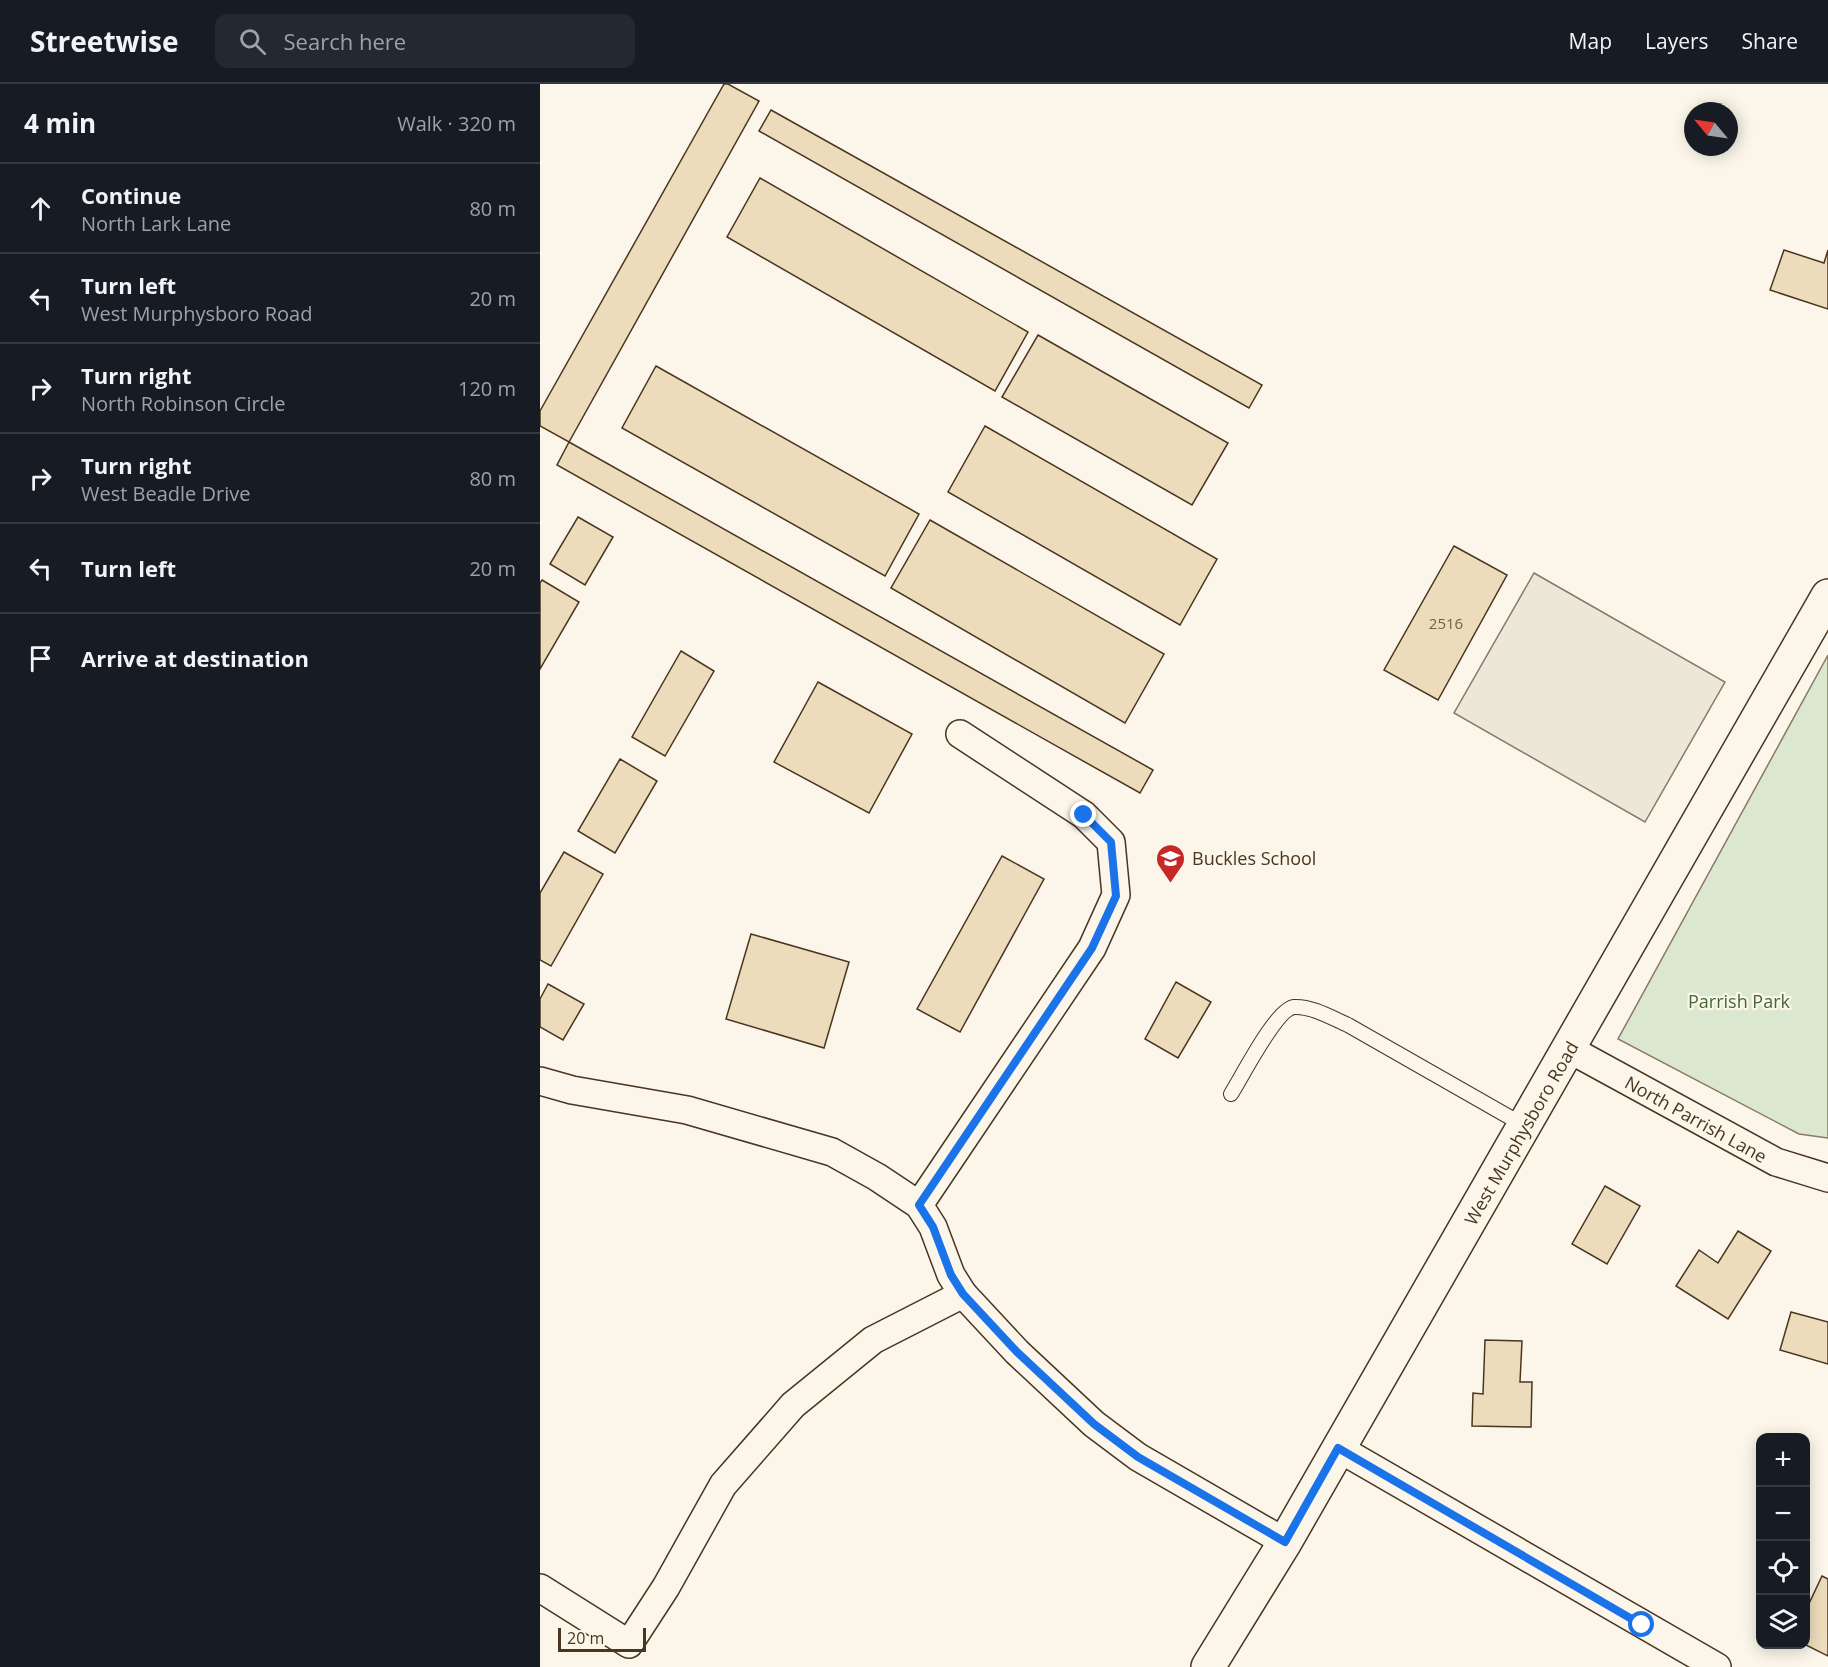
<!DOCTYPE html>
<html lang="en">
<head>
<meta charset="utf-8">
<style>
  :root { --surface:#171b24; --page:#242831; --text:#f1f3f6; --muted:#9ea1a6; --line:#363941 }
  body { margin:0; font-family:"Open Sans",sans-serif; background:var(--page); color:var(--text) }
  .controls { position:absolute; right:18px; bottom:18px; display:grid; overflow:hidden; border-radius:12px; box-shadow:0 3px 15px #0003 }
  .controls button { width:54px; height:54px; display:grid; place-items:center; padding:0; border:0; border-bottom:2px solid var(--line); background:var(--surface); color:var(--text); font:30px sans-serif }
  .compass { position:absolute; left:1144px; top:18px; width:54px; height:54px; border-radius:50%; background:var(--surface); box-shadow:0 3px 15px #0003; rotate:299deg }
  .scale { position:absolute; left:18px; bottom:15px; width:88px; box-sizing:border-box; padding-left:6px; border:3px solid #4a3520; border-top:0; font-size:16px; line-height:21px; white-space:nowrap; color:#4a3520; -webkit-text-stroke:4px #fbf6e9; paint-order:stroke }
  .stop { position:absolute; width:18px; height:18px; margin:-14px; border:4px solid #1a73e8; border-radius:50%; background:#fff }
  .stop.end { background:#1a73e8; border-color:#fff; box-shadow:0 2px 6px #0008 }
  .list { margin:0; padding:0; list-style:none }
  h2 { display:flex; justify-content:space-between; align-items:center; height:78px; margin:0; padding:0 24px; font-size:26px }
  h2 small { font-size:20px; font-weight:400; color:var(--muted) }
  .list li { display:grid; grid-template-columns:39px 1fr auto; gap:18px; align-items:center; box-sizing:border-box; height:90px; padding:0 24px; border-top:2px solid var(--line) }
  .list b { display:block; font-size:22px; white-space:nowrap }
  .list p { margin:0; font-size:20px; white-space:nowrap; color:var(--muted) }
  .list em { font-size:20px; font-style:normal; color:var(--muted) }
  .icon { flex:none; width:33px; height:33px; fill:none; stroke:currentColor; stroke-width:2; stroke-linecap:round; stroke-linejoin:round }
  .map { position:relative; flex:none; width:1288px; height:1583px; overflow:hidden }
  header { display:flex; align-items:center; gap:36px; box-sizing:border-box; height:84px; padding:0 30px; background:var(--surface); border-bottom:2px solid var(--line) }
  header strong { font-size:28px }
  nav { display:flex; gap:33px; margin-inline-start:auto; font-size:21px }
  .search { width:420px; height:54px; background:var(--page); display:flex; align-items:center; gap:15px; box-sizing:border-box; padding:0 21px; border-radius:12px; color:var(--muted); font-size:22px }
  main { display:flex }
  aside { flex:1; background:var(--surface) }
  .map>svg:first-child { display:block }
  .green { fill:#dce7d0; stroke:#887966; stroke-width:1.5 }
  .parking { fill:#ede7d9; stroke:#887966; stroke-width:1.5 }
  .building { fill:#ecdcbc; stroke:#4a3520; stroke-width:1.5 }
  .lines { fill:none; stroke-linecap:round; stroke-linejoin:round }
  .lane-casing { stroke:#4a3520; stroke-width:16 }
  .street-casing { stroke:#4a3520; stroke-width:30 }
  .secondary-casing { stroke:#4a3520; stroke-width:36 }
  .lane { stroke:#fbf6e9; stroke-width:14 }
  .street { stroke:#fbf6e9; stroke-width:27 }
  .secondary { stroke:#fbf6e9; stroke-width:33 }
  .route { stroke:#1a73e8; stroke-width:8 }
  .labels { text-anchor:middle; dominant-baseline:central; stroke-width:4.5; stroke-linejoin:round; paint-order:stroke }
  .number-label { font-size:15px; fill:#725f47 }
  .poi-label { font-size:18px; fill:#4a3520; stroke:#fbf6e9; text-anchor:start }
  .park-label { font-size:18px; fill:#436837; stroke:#fbf6e9 }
  .street-label { font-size:18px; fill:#4a3520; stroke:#fbf6e9 }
</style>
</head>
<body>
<header>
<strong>Streetwise</strong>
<div class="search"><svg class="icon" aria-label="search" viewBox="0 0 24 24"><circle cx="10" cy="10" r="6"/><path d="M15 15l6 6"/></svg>Search here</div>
<nav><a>Map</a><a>Layers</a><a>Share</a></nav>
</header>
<main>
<aside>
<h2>4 min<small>Walk · 320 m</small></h2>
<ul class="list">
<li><svg class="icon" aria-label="ahead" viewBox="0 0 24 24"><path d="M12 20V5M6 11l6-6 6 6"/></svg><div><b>Continue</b><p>North Lark Lane</p></div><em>80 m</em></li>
<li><svg class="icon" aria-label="left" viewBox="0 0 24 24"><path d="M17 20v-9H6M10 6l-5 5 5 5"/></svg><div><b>Turn left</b><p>West Murphysboro Road</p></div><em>20 m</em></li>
<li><svg class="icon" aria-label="right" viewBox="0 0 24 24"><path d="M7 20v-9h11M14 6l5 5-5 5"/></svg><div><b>Turn right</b><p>North Robinson Circle</p></div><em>120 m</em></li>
<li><svg class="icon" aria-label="right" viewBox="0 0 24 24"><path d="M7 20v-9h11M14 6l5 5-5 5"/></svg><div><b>Turn right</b><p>West Beadle Drive</p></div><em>80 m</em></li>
<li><svg class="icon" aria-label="left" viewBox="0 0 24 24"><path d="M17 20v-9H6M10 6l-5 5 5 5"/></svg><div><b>Turn left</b></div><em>20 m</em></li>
<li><svg class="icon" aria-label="arrive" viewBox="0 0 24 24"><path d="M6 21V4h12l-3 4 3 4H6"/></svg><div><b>Arrive at destination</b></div></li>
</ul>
</aside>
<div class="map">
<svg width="1288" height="1583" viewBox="0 0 1288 1583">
  <rect width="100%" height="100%" fill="#fbf6e9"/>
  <!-- green -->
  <polygon class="green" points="1288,571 1288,1054 1259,1050 1078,955"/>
  <!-- parking -->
  <polygon class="parking" points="994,489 1185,598 1105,738 914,629"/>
  <!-- building -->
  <g class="building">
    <polygon points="184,0 188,0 219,17 29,358 0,342 0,327"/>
    <polygon points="231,26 722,301 709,324 219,47"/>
    <polygon points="220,94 488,248 455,307 187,153"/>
    <polygon points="1244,166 1284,179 1288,166 1288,225 1230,206"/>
    <polygon points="498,251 688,359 652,421 462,313"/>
    <polygon points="116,282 379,430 345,492 82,344"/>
    <polygon points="445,342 677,475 640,541 408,408"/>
    <polygon points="29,358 613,686 600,709 17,381"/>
    <polygon points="38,433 73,453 45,501 10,480"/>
    <polygon points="390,436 624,570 585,639 351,504"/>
    <polygon points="914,462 967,491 898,616 844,586"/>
    <polygon points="2,496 39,518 0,585 0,499"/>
    <polygon points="141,567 174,587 125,672 92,653"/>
    <polygon points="278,598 372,650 329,729 234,678"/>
    <polygon points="80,675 117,697 75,769 38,747"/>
    <polygon points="24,768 63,790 11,882 0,876 0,809"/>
    <polygon points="462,772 504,795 420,948 377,925"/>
    <polygon points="211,850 309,878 284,964 186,935"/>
    <polygon points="636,898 671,918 638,974 605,955"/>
    <polygon points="8,900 44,920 23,956 0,943 0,915"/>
    <polygon points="1065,1102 1100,1122 1067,1180 1032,1160"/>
    <polygon points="1198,1147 1231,1167 1188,1235 1136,1202 1159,1166 1178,1179"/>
    <polygon points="1251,1228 1288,1238 1288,1280 1240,1266"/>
    <polygon points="945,1256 982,1257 980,1298 992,1298 991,1343 932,1342 933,1309 943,1310"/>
    <polygon points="1282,1492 1288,1495 1288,1572 1264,1560 1266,1526"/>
  </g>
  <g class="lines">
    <defs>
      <path id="lane" d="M691,1010C702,993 736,925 754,923C772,922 792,934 808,941L985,1042"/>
      <g id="street">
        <polyline points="1029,965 1236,1078 1288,1094"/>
        <polyline points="0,997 32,1006 147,1026 292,1068 337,1093 379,1121 393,1143 411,1191 423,1210 477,1268 554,1340 598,1373 745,1458"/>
        <polyline points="379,1121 552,864 576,811 571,758 544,731 420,650"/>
        <polyline points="798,1364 1177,1583"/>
        <polyline points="0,1504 89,1560 126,1503 183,1401 253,1321 333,1256 423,1210"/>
      </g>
      <polyline id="secondary" points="668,1583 745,1458 1288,512"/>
    </defs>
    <!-- lane casing -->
    <use href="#lane" class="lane-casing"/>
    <!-- street casing -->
    <use href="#street" class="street-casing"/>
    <!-- secondary casing -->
    <use href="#secondary" class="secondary-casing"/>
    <!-- lane -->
    <use href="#lane" class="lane"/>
    <!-- street -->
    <use href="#street" class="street"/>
    <!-- secondary -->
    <use href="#secondary" class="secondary"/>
  </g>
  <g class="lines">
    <!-- route -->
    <polyline class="route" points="544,731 571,758 576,812 552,864 379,1121 393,1143 411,1191 423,1210 477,1268 554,1340 598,1373 745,1458 798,1364 1102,1541"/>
  </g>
  <!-- icons -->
  <defs>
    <symbol id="school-pin" viewBox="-11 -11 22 30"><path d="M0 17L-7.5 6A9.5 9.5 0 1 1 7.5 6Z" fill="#c62828" stroke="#fbf6e9"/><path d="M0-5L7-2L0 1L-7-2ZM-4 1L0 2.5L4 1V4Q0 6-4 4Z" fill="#fff"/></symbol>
  </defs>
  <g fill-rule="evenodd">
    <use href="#school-pin" x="614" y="758" width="33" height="45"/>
  </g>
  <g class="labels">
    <!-- number labels -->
    <g class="number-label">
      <text x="906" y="539">2516</text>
    </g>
    <!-- poi labels -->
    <g class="poi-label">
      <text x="652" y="774">Buckles School</text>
    </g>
    <!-- park labels -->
    <g class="park-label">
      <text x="1199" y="917">Parrish Park</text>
    </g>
    <!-- street labels -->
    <g class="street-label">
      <text transform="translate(1156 1035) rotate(29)">North Parrish Lane</text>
      <text transform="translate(981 1049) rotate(-60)">West Murphysboro Road</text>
    </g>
  </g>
</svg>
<div class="controls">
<button>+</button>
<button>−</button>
<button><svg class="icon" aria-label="locate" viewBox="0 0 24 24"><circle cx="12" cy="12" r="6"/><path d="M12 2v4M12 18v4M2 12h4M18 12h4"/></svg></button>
<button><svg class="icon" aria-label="layers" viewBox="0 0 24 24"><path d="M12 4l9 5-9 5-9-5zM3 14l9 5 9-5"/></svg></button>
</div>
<svg class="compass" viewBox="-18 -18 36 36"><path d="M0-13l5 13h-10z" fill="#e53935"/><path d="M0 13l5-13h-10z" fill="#9ea1a6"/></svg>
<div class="scale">20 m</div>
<div class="stop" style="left:1102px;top:1541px"></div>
<div class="stop end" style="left:544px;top:731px"></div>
</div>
</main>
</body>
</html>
